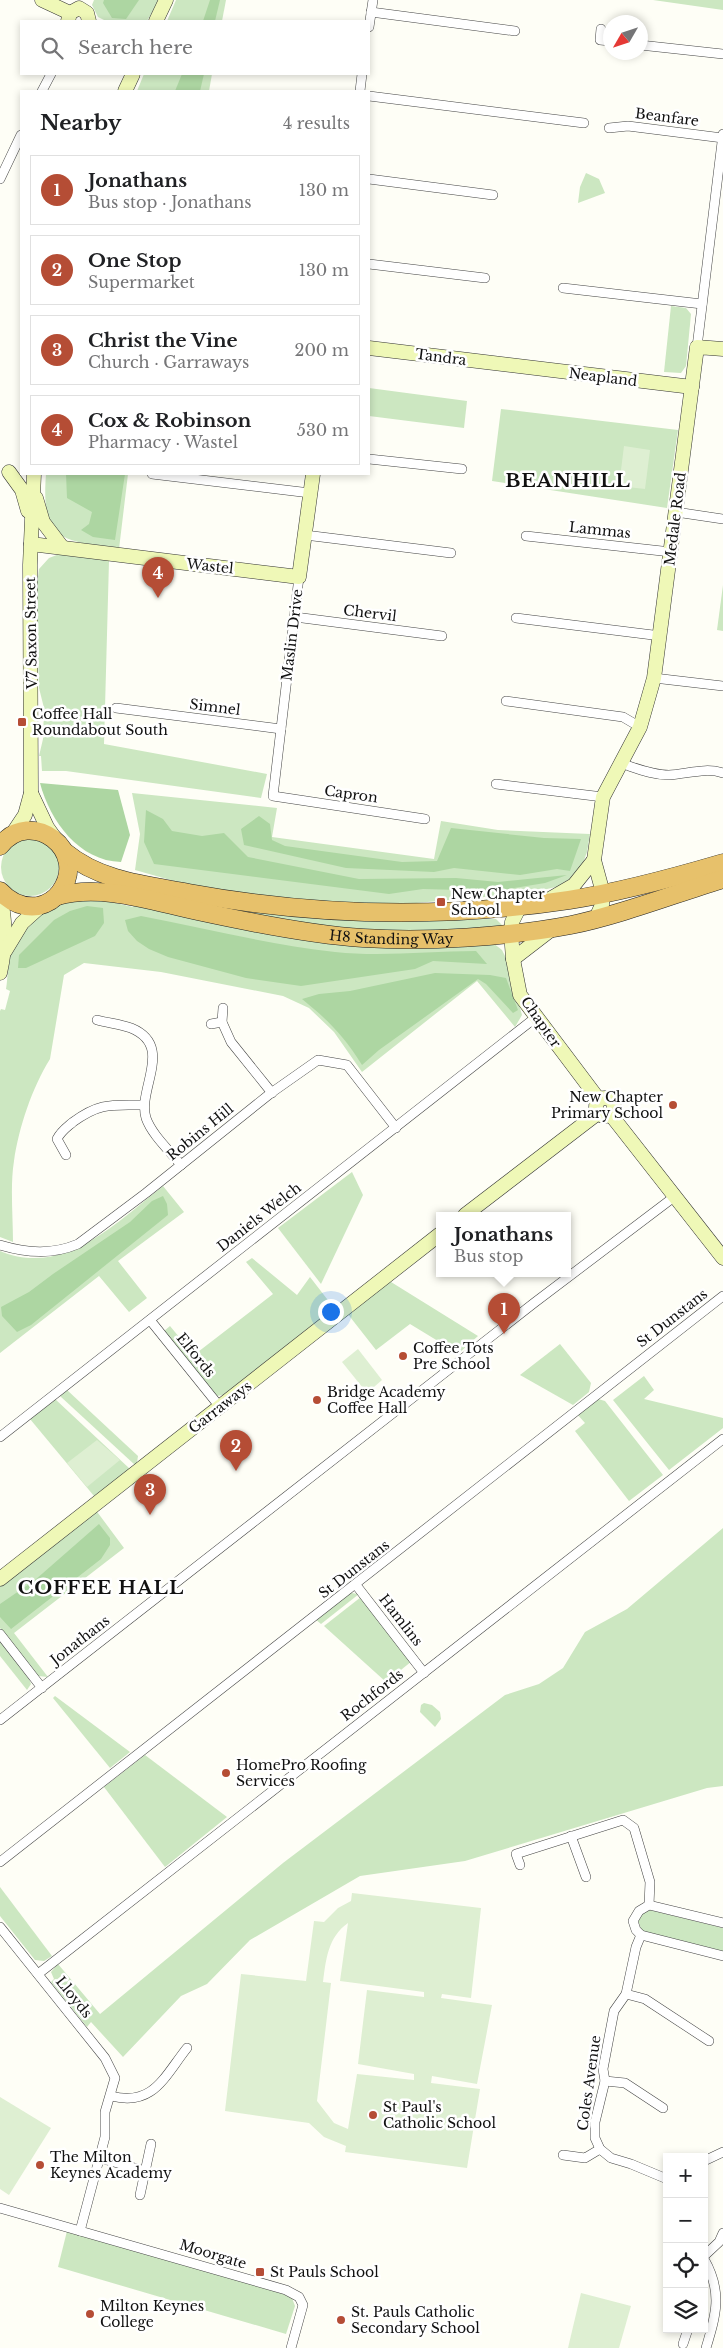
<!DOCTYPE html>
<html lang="en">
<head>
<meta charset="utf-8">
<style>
  :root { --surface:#fff; --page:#f6f6f6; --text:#202124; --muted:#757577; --line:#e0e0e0; --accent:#b54d35 }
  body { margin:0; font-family:"Libre Baskerville",serif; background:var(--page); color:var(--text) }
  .controls { position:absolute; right:15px; bottom:15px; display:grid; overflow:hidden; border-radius:0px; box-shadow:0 2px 8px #0003 }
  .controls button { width:45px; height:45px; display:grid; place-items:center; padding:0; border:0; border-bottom:1px solid var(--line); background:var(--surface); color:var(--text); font:25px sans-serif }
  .compass { position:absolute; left:603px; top:15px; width:45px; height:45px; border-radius:50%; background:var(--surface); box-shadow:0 2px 8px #0003; rotate:231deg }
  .you { position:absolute; left:330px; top:1311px; width:18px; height:18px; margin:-12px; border:4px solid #fff; border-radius:50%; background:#1a73e8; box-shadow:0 0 0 8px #1a73e833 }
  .badge { display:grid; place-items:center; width:32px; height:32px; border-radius:50%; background:var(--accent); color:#fff; font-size:16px; font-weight:700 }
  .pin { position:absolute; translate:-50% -41px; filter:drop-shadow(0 1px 2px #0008) }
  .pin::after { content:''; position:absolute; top:26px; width:18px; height:15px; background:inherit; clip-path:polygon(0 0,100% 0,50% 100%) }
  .popup { position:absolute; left:436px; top:1212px; width:135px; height:65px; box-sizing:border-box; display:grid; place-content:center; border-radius:0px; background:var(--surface); filter:drop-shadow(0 1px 4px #0005); font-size:16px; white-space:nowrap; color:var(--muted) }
  .popup b { font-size:19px; color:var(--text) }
  .popup::after { content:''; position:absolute; left:50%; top:100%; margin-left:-10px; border:10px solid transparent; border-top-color:var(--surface) }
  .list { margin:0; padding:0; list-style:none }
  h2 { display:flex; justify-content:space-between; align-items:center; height:65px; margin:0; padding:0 20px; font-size:21px }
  h2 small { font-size:16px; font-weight:400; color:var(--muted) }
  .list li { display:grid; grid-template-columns:32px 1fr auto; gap:15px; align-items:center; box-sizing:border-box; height:70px; margin:0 10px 10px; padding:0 10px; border:1px solid var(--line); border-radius:0px }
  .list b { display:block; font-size:19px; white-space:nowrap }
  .list p { margin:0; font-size:16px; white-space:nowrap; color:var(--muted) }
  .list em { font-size:16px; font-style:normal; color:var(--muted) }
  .icon { flex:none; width:28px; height:28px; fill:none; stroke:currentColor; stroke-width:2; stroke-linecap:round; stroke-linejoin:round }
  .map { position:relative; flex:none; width:723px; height:2348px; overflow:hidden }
  .search { position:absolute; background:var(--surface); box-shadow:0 2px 8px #0003; left:20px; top:20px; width:350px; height:55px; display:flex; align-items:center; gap:12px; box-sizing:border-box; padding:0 18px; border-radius:0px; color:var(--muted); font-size:19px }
  .panel { position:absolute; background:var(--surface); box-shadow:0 2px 8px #0003; left:20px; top:90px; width:350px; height:385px; border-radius:0px }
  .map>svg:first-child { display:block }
  .green { fill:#cce7c1 }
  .forest { fill:#add6a2 }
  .pitch { fill:#deefd2; fill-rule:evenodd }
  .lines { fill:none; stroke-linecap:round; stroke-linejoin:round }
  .street-casing { stroke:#444; stroke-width:10 }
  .secondary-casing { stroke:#333; stroke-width:15 }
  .highway-casing { stroke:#222; stroke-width:19 }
  .street { stroke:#fff; stroke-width:9 }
  .secondary { stroke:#eff8b7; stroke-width:14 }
  .highway { stroke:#e7c16b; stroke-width:18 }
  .poi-dot { fill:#b54d35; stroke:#fff; stroke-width:2 }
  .labels { text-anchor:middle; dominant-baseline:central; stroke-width:5; stroke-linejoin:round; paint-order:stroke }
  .street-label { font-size:14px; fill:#111; stroke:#fff }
  .poi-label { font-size:14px; fill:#111; stroke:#fff; text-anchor:start }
  .district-label { font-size:19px; font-weight:bold; letter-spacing:1px; fill:#111; stroke:#fff }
</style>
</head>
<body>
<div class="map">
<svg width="723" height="2348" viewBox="0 0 723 2348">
  <rect width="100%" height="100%" fill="#fefef6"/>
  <!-- green -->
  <g class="green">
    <polygon points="94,0 159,0 147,21 106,21 98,17 92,5"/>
    <polygon points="176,0 226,0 222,21 167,21"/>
    <polygon points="653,0 723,0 723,10"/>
    <polygon points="144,74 212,74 209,91 137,91"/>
    <polygon points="586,173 599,179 605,193 578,203 580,187"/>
    <polygon points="671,306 686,308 691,314 686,366 681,373 664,372"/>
    <polygon points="369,388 467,401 464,428 369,416"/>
    <polygon points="501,409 678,430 667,508 492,481"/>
    <path d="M46,474H128L119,549C60,540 41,541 46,474Z"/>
    <polygon points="62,553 76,553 109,561 104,744 267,774 261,798 66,771 42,771 41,756 39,756 43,739 44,708 39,688 36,592 39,569 49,558"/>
    <polygon points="723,585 723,631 717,630"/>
    <polygon points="132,793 277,808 272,837 434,859 441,821 498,830 590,834 587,852 583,863 565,885 529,893 382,906 259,897 188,885 135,870 140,834"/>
    <circle cx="30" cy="867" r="29"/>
    <path d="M138,892L369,921L496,919L504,927C447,932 390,932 333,927C268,921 203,905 138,892Z"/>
    <path d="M66,898L102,900L133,907L135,902L231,923L493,943L502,950L505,956L522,1015L515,1027L477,981L362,1072L334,1032L309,1008L283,996L161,972L84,963L64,975L50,1059C32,1088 19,1127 14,1161C10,1185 13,1216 13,1242L0,1237V1011L1,1009L5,1010L10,991L6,989C8,978 7,964 11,953C20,928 43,910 66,898Z"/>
    <polygon points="352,1172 363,1195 321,1284 278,1228"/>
    <path d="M163,1186L184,1212L118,1261L147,1298L129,1312L99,1276L0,1353V1251C64,1278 117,1222 163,1186Z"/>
    <polygon points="252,1258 297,1295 310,1277 334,1308 223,1395 217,1396 164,1331 170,1326 194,1355 273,1294 246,1262"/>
    <polygon points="391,1282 478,1336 459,1353 456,1352 410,1324 376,1350 347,1313 385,1283"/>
    <polygon points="560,1344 591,1383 589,1392 573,1405 520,1375"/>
    <polygon points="644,1376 654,1390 644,1399 723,1418 723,1428 669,1470 613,1400"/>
    <polygon points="67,1390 138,1456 137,1463 135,1465 60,1396"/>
    <polygon points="55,1399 130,1469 94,1496 30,1419"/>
    <polygon points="598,1399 605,1401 663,1475 629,1501 575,1431 585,1423 577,1414"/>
    <polygon points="95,1509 124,1548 14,1633 48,1677 38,1676 0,1628 0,1584"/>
    <polygon points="723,1528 723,1786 707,1788 465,1861 360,1876 250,1940 207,1984 181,1996 123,2057 91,2022 87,2027 51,1982 54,1979 51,1972 58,1964 100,2014 283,1863 505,1695 539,1684 563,1668 585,1632 627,1609"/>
    <polygon points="351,1593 359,1594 321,1624 315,1619 345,1595"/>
    <polygon points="361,1597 412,1661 386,1682 324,1626"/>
    <polygon points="0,1641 28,1676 31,1684 27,1690 0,1656"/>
    <polygon points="55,1696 130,1752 110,1768 53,1698"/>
    <polygon points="424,1703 432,1705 440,1712 441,1719 435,1727 420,1712 421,1705"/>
    <polygon points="145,1755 227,1817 165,1867 104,1787"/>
    <polygon points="0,1887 52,1956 44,1961 35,1960 0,1916"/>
    <polygon points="650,1910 723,1928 723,1952 642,1932 638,1920 641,1913"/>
    <polygon points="67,2231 274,2290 292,2298 295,2306 286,2334 58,2267"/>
  </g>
  <!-- forest -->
  <g class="forest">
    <polygon points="104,0 139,0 126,19 112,18 103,3"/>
    <polygon points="210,0 220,0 215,21 203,21"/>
    <polygon points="182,74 204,74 200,91 175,91"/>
    <polygon points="66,474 125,474 115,540 93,537 81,530 89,524 92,512 67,498"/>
    <path d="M40,783L118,790L130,835L121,862C79,861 50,821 40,783Z"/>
    <polygon points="146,810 163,819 172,831 202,836 224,833 248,857 359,879 456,878 498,882 567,875 545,883 496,891 423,889 389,894 154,864 144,842"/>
    <polygon points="259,816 270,824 272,840 285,846 402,862 437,861 451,828 544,838 581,839 570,871 557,869 520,875 454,868 434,872 346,868 244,845 241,829"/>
    <polygon points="87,906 103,908 104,923 95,936 26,968 18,968 19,955 54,920 70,911"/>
    <path d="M141,916C206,928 269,945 335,952C382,957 429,951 476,951L487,964L433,961L415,969L301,986L246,978L168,957L149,949L137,941L128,931L125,920Z"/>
    <path d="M435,973L490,975L506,978L518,1010L513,1013L486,984L478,979L379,1050L362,1065C344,1036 328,1020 302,999L319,994L350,991Z"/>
    <polygon points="163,1196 167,1204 168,1215 31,1325 17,1332 2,1316 1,1307 29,1292 53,1274 130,1222 152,1201"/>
    <polygon points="99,1524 110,1538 110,1545 101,1559 11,1629 0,1617 0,1604 35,1580"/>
  </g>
  <!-- pitch -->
  <g class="pitch">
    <polygon points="624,446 650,450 645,489 619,486"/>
    <polygon points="358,1349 382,1380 367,1393 342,1362"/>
    <polygon points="97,1440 120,1460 87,1487 67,1463"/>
    <path d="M352,1893L481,1908L471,1998L442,1994L441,1998L492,2005L477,2084L432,2076L431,2083L480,2089L467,2168L345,2152L346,2146L324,2137L309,2123L225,2111L241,1974L306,1981L314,1921L324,1922L338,1908L351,1901ZM348,1923L340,1981L424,1992V1997L367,1990L358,2064L414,2074V2080L357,2074L348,2129L334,2123L317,2101L331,1983L323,1982C326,1959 328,1937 348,1923Z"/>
    <polygon points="0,2097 51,2128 9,2195 0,2189"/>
    <polygon points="581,2293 631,2306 619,2348 568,2348"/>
  </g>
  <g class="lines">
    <defs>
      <g id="street">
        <polyline points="371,12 515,31"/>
        <polyline points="369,27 373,0"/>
        <polyline points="601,29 600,40 610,41"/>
        <polyline points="640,45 723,54"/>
        <polyline points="42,91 51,74"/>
        <polyline points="360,91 362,74"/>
        <polyline points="369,96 584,123"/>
        <polyline points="609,128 628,126 723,138"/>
        <polyline points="0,179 21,135"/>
        <polyline points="369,179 493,195"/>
        <polyline points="369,264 485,278"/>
        <polyline points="563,288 702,304"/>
        <polyline points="697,347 723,134"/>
        <polyline points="369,459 462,469"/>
        <polyline points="152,474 310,493"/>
        <polyline points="676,512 723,519"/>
        <polyline points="305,535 451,553"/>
        <polyline points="526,536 671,552"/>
        <polyline points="299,577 273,796 425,819"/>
        <polyline points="295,617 442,636"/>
        <polyline points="516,618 661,636"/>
        <polyline points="654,678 723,686"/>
        <polyline points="506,701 623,717 640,727"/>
        <polyline points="116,708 281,729"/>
        <path d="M620,763C636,768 652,775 669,775C687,774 706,767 723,773"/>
        <polyline points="496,784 603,797"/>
        <polyline points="223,1008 222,1022 231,1042 272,1093"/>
        <path d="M97,1020C108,1023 120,1024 131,1028C175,1046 137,1089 146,1118C152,1135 170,1151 181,1165"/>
        <polyline points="211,1024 222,1022"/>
        <path d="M66,1155L57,1139C61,1131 66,1128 73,1122C100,1102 112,1105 144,1105"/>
        <path d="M0,1245C27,1253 52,1255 78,1244L146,1193L271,1093L318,1060L347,1065L396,1128"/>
        <polyline points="150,1320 220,1407"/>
        <polyline points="0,1437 535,1018"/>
        <polyline points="356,1585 424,1673"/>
        <polyline points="0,1634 42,1688"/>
        <polyline points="0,1720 534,1303 674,1197"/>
        <polyline points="571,1836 586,1877"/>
        <polyline points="0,1862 723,1296"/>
        <polyline points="520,1865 516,1854 623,1820 634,1828 650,1882 649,1905"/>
        <polyline points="723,1923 649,1905 639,1911 633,1921 636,1930 641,1935 723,1956"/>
        <polyline points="0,1927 105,2058 115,2078 105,2112 105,2137 80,2231"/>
        <polyline points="641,1935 636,1947 626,1994 614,2011 603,2069 605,2081 595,2122 595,2138 600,2149 611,2158 631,2164 667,2179"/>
        <polyline points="38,1974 723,1439"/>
        <polyline points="626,1994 645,1999 709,2041"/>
        <polyline points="605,2081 625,2083 663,2108"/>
        <path d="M111,2096C153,2107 164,2077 187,2048"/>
        <polyline points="563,2155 585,2158 600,2149"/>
        <polyline points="100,2158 145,2171"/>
        <polyline points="704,2161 723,2152"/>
        <polyline points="140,2195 151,2144"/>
        <polyline points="0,2208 286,2290 299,2297 303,2305 291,2348"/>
        <polyline points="704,2256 719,2242 723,2233"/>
        <path d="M704,2259C723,2292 716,2315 706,2348"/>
        <polyline points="683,2344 688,2329"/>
      </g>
      <g id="secondary">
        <polyline points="42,0 70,13"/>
        <polyline points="68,21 70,13 79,8 87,13 89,21"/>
        <polyline points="156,21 166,0"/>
        <polyline points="125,91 133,74"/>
        <polyline points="369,348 692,387"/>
        <polyline points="9,472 22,490 28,511"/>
        <polyline points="36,498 43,522 62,547"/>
        <polyline points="31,544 299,577 313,474"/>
        <polyline points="31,793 47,827 57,841"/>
        <polyline points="11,836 25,815 31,793 30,565 34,474"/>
        <path d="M0,896C6,921 6,947 0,973"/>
        <polyline points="548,900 574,885 594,860"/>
        <polyline points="520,906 512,922 511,932 513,959 520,995 599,1100"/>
        <polyline points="596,918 602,905 603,893 594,860 603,797 640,727 654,678 697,347 723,349"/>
        <polyline points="5,951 22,923 42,905"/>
        <polyline points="513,959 552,929"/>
        <circle cx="605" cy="1107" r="9"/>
        <polyline points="611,1115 723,1258"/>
        <polyline points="465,1215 598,1113"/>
        <polyline points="0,1579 440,1234"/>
      </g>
      <g id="highway">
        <path d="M0,846C31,806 90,851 60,892C55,899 47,904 38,906C22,908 10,902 0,891"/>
        <path d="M65,852C100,881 145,885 189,893C315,916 442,919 569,900C621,892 672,878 723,863"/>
        <path id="s1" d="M57,896C104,883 157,903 202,912C253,923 312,935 363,938C427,942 508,937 571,925C620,915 674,894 723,879"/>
      </g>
    </defs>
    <!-- street casing -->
    <use href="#street" class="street-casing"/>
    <!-- secondary casing -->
    <use href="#secondary" class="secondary-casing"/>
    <!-- highway casing -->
    <use href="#highway" class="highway-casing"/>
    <!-- street -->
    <use href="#street" class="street"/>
    <!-- secondary -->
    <use href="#secondary" class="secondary"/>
    <!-- highway -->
    <use href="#highway" class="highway"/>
  </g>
  <!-- markers -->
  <g class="poi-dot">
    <rect x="17" y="717" width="10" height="10" rx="2.5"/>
    <rect x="436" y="897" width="10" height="10" rx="2.5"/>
    <circle cx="673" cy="1105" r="5"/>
    <circle cx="403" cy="1356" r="5"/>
    <circle cx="317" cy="1400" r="5"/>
    <circle cx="226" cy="1773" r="5"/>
    <circle cx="373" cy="2115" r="5"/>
    <circle cx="40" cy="2165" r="5"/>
    <rect x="255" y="2267" width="10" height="10" rx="2.5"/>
    <circle cx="90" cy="2314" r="5"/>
    <circle cx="341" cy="2320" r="5"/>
  </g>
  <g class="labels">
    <!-- street labels -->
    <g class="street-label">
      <text transform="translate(667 117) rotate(7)">Beanfare</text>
      <text transform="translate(441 357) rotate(7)">Tandra</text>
      <text transform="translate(603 377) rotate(7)">Neapland</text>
      <text transform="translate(675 519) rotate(-83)">Medale Road</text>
      <text transform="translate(600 530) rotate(6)">Lammas</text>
      <text transform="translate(210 566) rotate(6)">Wastel</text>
      <text transform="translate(370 613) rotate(7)">Chervil</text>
      <text transform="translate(31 633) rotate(-91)">V7 Saxon Street</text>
      <text transform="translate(292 635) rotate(-83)">Maslin Drive</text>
      <text transform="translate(215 707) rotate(7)">Simnel</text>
      <text transform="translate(351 794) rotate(8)">Capron</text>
      <text stroke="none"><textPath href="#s1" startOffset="339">H8 Standing Way</textPath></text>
      <text transform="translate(541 1022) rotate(55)">Chapter</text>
      <text transform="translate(200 1132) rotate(-39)">Robins Hill</text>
      <text transform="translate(259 1217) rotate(-38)">Daniels Welch</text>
      <text transform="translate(672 1318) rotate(-38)">St Dunstans</text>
      <text transform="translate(196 1355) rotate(51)">Elfords</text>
      <text transform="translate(220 1407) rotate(-38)">Garraways</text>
      <text transform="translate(354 1569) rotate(-38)">St Dunstans</text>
      <text transform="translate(401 1620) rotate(52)">Hamlins</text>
      <text transform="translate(80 1640) rotate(-38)">Jonathans</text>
      <text transform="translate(372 1695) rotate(-38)">Rochfords</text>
      <text transform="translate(74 1997) rotate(51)">Lloyds</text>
      <text transform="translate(589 2083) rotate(-82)">Coles Avenue</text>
      <text transform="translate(213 2254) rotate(17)">Moorgate</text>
    </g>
    <!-- poi labels -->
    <g class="poi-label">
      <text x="32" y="714">Coffee Hall<tspan x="32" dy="16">Roundabout South</tspan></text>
      <text x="451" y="894">New Chapter<tspan x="451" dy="16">School</tspan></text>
      <text x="663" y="1097" text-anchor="end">New Chapter<tspan x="663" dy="16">Primary School</tspan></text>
      <text x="413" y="1348">Coffee Tots<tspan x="413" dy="16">Pre School</tspan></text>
      <text x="327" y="1392">Bridge Academy<tspan x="327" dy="16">Coffee Hall</tspan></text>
      <text x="236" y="1765">HomePro Roofing<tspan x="236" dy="16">Services</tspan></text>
      <text x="383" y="2107">St Paul's<tspan x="383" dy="16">Catholic School</tspan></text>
      <text x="50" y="2157">The Milton<tspan x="50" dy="16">Keynes Academy</tspan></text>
      <text x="270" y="2272">St Pauls School</text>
      <text x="100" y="2306">Milton Keynes<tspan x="100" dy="16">College</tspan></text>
      <text x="351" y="2312">St. Pauls Catholic<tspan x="351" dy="16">Secondary School</tspan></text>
    </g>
    <!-- district labels -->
    <g class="district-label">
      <text x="568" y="480">BEANHILL</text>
      <text x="101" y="1587">COFFEE HALL</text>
    </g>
  </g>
</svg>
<div class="controls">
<button>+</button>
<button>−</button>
<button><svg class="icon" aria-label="locate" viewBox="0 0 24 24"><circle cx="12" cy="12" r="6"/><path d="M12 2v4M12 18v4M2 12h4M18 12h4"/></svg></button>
<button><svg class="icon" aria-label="layers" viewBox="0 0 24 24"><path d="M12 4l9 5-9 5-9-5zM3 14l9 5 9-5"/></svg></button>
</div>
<svg class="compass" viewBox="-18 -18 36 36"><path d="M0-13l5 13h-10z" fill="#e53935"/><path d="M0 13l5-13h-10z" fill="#757577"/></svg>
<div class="you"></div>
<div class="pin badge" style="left:504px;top:1334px">1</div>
<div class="popup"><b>Jonathans</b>Bus stop</div>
<div class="pin badge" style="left:236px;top:1471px">2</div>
<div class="pin badge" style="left:150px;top:1515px">3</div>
<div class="pin badge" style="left:158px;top:598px">4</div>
<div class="search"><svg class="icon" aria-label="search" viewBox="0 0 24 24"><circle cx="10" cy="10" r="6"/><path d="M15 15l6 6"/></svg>Search here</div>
<section class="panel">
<h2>Nearby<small>4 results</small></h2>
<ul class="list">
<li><span class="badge">1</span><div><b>Jonathans</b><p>Bus stop · Jonathans</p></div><em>130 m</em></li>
<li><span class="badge">2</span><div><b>One Stop</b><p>Supermarket</p></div><em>130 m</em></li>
<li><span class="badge">3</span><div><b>Christ the Vine</b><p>Church · Garraways</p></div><em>200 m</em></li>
<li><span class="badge">4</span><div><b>Cox &amp; Robinson</b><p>Pharmacy · Wastel</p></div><em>530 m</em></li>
</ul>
</section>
</div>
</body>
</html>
